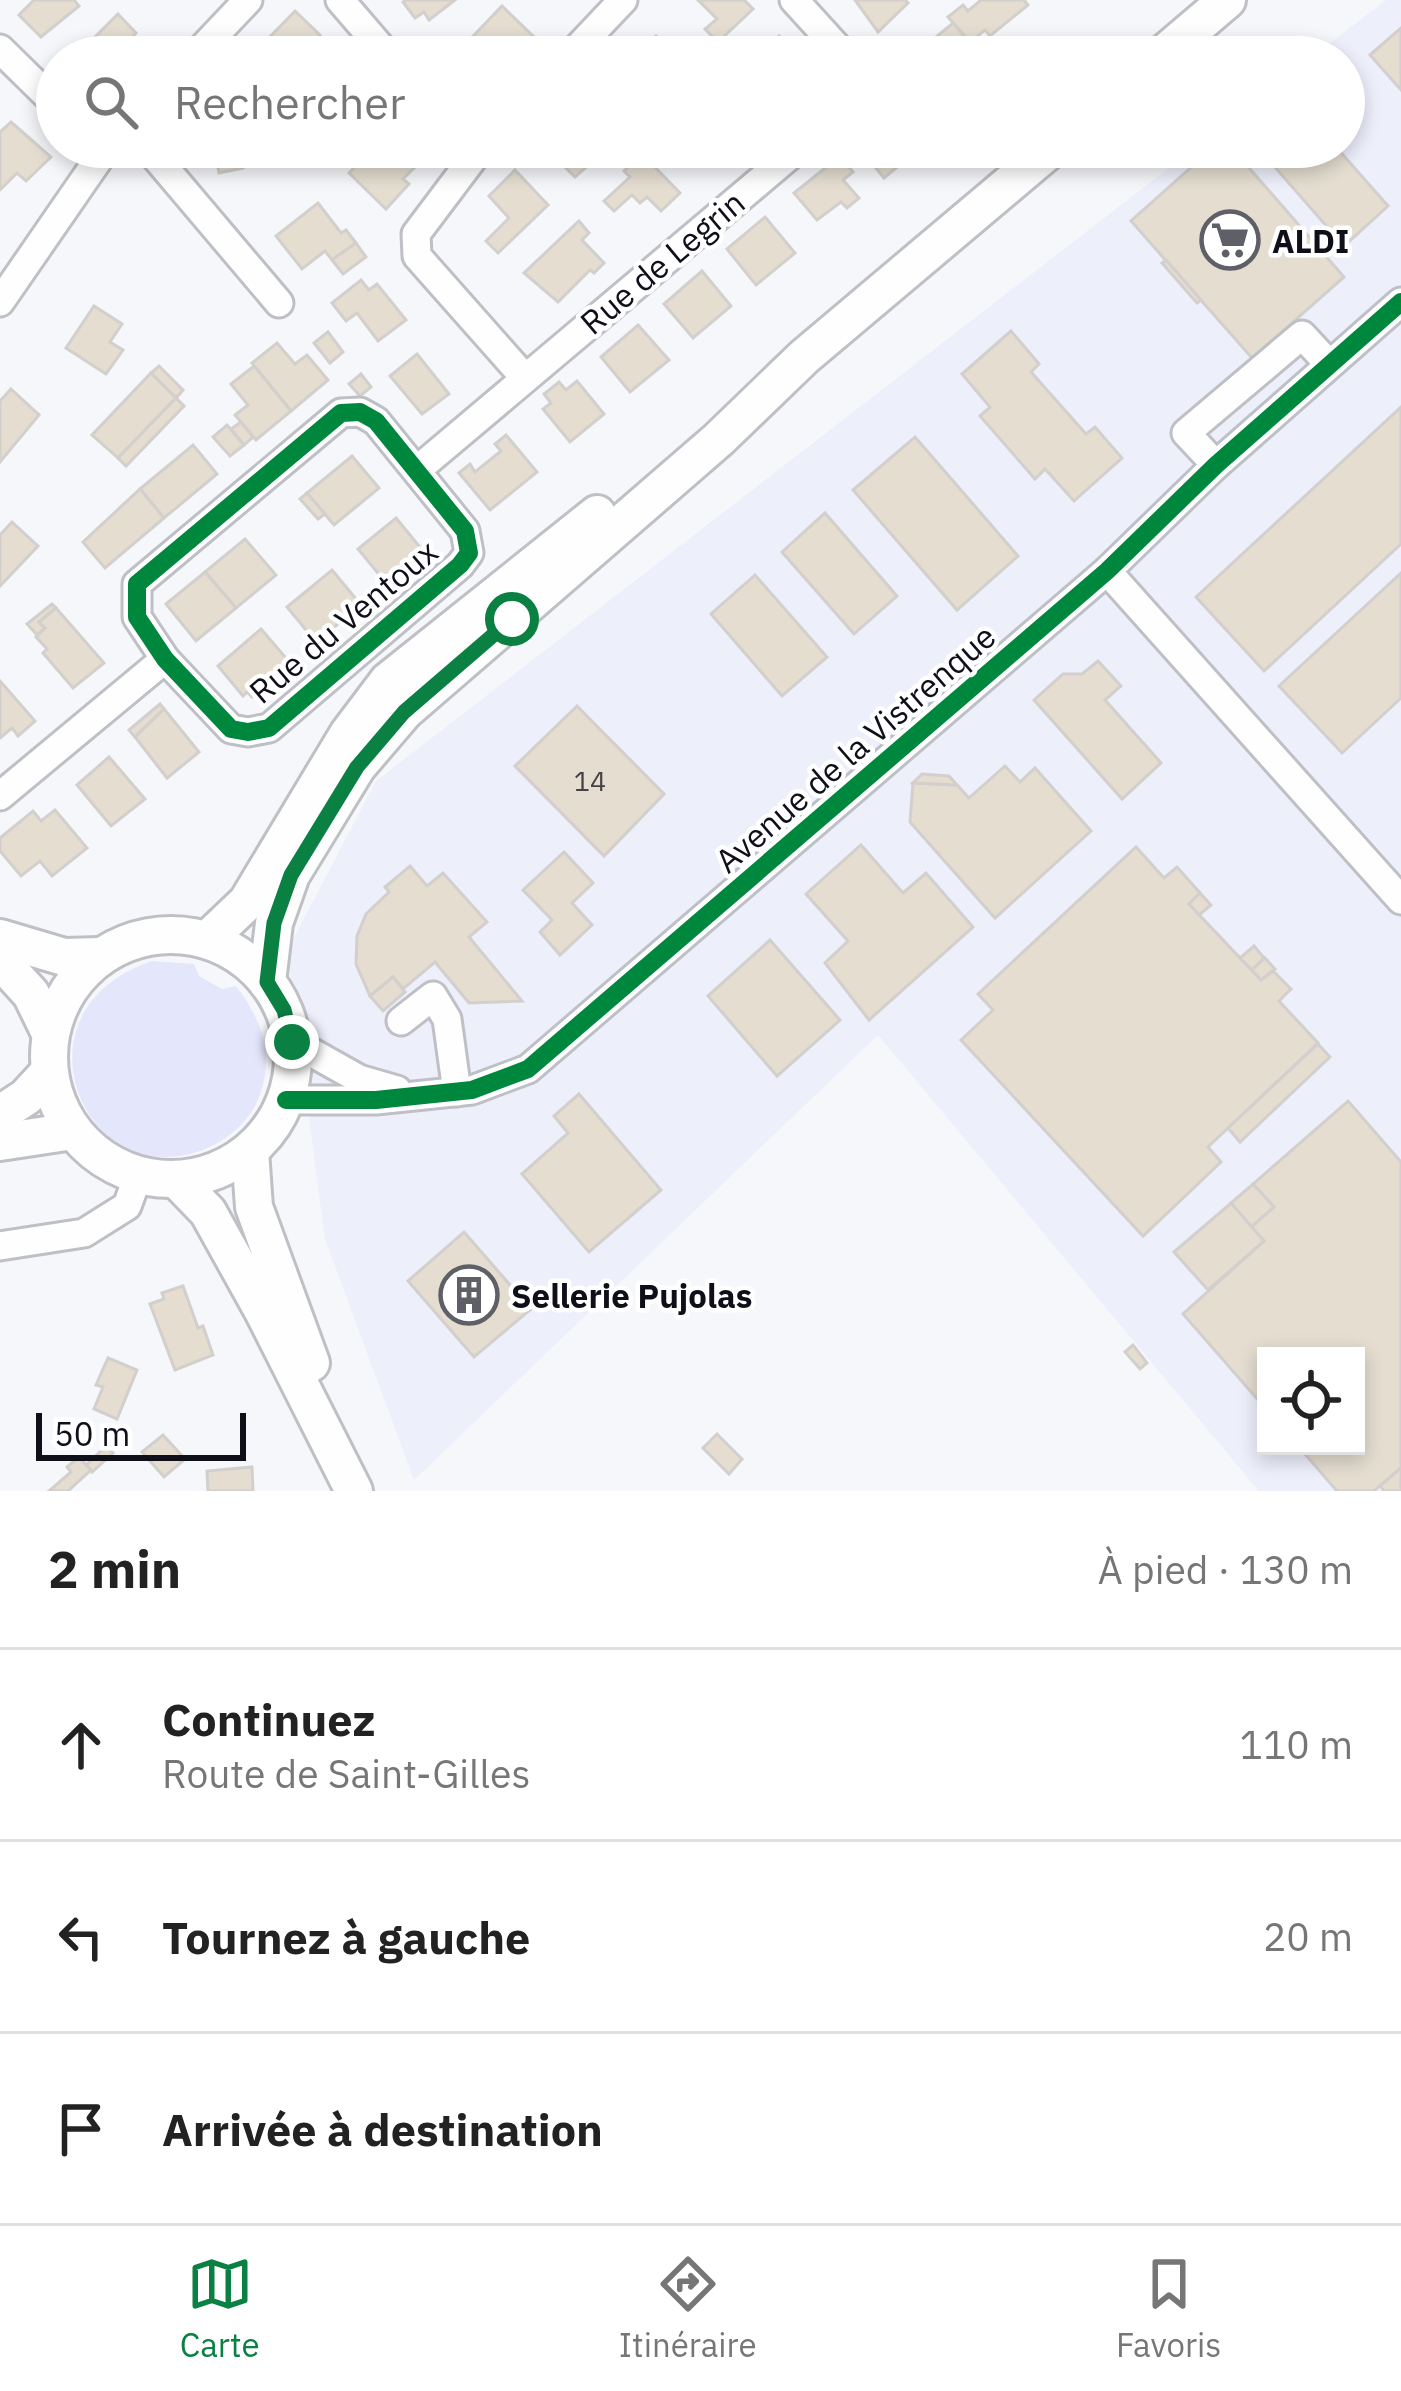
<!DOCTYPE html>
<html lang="fr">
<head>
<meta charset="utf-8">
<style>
  :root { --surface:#fff; --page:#f6f6f6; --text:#222; --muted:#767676; --line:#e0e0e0; --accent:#0b8043 }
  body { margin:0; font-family:"IBM Plex Sans",sans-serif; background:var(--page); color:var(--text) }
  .controls { position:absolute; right:36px; bottom:36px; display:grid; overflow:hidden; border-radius:0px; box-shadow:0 6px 18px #0003 }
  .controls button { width:108px; height:108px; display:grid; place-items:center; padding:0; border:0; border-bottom:3px solid var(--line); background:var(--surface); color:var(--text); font:60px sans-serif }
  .scale { position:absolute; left:36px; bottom:30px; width:210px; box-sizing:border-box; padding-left:12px; border:6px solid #0e0f18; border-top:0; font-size:33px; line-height:42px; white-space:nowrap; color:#0e0f18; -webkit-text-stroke:9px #fff; paint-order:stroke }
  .stop { position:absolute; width:36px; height:36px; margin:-27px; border:9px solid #0b8043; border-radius:50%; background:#fff }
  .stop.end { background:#0b8043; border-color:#fff; box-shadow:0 3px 12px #0008 }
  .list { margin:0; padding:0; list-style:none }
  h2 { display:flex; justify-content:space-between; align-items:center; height:156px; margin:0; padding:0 48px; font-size:51px }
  h2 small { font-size:39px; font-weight:400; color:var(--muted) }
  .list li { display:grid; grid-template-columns:78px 1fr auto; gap:36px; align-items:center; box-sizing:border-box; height:192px; padding:0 48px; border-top:3px solid var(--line) }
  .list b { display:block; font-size:45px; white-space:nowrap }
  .list p { margin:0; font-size:39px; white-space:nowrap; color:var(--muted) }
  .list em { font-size:39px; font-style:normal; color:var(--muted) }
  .icon { flex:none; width:66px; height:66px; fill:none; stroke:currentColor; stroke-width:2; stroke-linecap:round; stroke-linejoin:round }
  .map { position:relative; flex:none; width:1401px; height:1491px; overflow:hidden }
  .search { position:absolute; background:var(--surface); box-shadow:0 6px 18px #0003; left:36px; right:36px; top:36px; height:132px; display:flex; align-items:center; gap:30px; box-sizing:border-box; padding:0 42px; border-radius:66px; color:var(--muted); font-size:45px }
  .sheet { height:732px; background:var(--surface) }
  nav { display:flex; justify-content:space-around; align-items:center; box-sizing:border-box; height:168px; border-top:3px solid var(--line); background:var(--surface); font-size:33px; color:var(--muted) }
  nav a { display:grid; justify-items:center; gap:6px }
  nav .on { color:var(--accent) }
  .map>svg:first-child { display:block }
  .built { fill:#edeffb; fill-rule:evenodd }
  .grass { fill:#e4e6fc }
  .building { fill:#e4ddd0; stroke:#d2cfcc; stroke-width:3 }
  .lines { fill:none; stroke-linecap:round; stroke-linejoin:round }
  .minor-casing { stroke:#bfc0c6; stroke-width:33 }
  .major-casing { stroke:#bfc0c6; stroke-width:42 }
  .minor { stroke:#fefefe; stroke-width:27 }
  .major { stroke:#fefefe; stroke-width:36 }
  .cycleway-casing { stroke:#fff; stroke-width:26 }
  .cycleway { stroke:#00873e; stroke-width:18 }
  .route { stroke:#0b8043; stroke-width:15 }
  .labels { text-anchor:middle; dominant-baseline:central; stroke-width:9; stroke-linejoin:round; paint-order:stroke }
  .number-label { font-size:27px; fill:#444246 }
  .poi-label { font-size:33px; font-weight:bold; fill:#0e0f18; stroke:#fff; text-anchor:start }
  .street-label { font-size:33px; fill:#0e0f18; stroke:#fff }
</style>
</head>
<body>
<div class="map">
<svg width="1401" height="1491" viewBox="0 0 1401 1491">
  <rect width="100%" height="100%" fill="#f6f7fa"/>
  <!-- built -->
  <path class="built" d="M1386,0H1401V1491H1259L878,1035L414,1480L325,1239L287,951L376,781L1196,147H1344V57H1312ZM1266,1356H1356V1446H1266Z"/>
  <!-- grass -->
  <path class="grass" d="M152,961L194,964L199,976L222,989L236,986C262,1020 275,1055 259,1097C249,1123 225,1142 200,1151C82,1192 7,1010 152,961Z"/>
  <!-- building -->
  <g class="building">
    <polygon points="34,0 74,0 79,6 41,37 19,15"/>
    <polygon points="406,0 455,0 429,20 424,12 415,18 403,2"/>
    <polygon points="698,0 744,0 753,9 718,42 705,29 717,19"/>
    <polygon points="855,0 905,0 908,3 878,32"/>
    <polygon points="981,0 1024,0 1028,5 990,36 985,30 970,42 948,17 963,5 968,11"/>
    <polygon points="502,6 536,39 513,57 461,57 457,53"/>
    <polygon points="295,11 320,35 298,57 270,57 260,47"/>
    <polygon points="118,14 136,33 127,42 134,50 127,57 75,57"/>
    <polygon points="953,23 976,50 967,57 911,57 906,51 920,39 925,46"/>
    <polygon points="1401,28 1401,90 1370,55"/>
    <polygon points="656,36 676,57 634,57"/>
    <polygon points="779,36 800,57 757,57"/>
    <polygon points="11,122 51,157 26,181 17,173 0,190 0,132"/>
    <polygon points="238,147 243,168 219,173 216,156 221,162"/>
    <polygon points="374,147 413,147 409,151 420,162 403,179 409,184 386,209 349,173"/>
    <polygon points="554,147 587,147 582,152 592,162 575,177 549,151"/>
    <polygon points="684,147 722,147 702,166"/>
    <polygon points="869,147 921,147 884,178 863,152"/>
    <polygon points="1214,147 1231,147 1344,277 1252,358 1131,221"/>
    <polygon points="1263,147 1336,147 1388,206 1344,246 1260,150"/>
    <polygon points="840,156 853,172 843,180 859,198 847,208 841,202 817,220 794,193"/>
    <polygon points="648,160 680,193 661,211 647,197 640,203 632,195 614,211 604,201 630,177 624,171 634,161 640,167"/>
    <polygon points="515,170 548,205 498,253 486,241 509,218 489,196"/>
    <polygon points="318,203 341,233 346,230 356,243 332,260 325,251 302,269 276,236"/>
    <polygon points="765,217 795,253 756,285 727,249"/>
    <polygon points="579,221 589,233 582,240 604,263 594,273 590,270 558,302 524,273"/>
    <polygon points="356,243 366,257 343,274 332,260"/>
    <polygon points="1166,260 1201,300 1197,303 1162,263"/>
    <polygon points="702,271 731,306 693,338 664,304"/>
    <polygon points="361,280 369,290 377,284 406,320 378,341 357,313 346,321 332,303"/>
    <polygon points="94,306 122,324 110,342 123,350 106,374 66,348"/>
    <polygon points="638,325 669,360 630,392 601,357"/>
    <polygon points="1011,331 1039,364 1031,372 1086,434 1095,427 1122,458 1074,501 1045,469 1035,479 980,416 990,407 962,374"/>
    <polygon points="328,332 343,352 330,363 314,343"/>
    <polygon points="277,343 295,364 307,355 328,380 291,411 252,363"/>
    <polygon points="417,354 449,394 422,414 390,376"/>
    <polygon points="159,366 183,390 176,398 151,373"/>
    <polygon points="254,366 291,411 256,440 235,415 248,405 231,384"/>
    <polygon points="151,373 176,398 118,458 92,435"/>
    <polygon points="361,374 371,387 360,396 349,384"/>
    <polygon points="577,381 604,414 570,442 543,409 551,403 544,394 559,382 566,390"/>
    <polygon points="11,389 39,415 0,462 0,401"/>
    <polygon points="176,398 184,406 126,466 118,458"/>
    <polygon points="1401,407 1401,544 1264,671 1196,597"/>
    <polygon points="241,422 253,437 244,445 231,429"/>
    <polygon points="227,425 244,445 230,456 213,437"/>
    <polygon points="506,435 537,472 490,510 459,473 470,464 475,472 501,451 495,444"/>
    <polygon points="915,437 1018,556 957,610 853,490"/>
    <polygon points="193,445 217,474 164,518 140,489"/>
    <polygon points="352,456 379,488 334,525 307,493"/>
    <polygon points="140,489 164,518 105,568 83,542"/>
    <polygon points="307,493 325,514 318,519 300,499"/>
    <polygon points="825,513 897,596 854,634 782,552"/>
    <polygon points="396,518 424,552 386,583 358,549"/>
    <polygon points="12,522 38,546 0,586 0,535"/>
    <polygon points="245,539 276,575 236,608 205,572"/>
    <polygon points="332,570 361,605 316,642 287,607"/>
    <polygon points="205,572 236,608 196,641 166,604"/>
    <polygon points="1401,573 1401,698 1342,753 1279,686"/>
    <polygon points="755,575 827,657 782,696 711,614"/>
    <polygon points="52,604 56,608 39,622 45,628 37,635 27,624"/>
    <polygon points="56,608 104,663 73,688 43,653 47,649 36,637 45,628 39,622"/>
    <polygon points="261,629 292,665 252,697 247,692 243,696 218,666"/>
    <polygon points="1098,661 1121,686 1105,700 1161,763 1122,799 1034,700 1063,674 1082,674"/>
    <polygon points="0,681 35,721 18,736 12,728 0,738"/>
    <polygon points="160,704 164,709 135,737 129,730"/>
    <polygon points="577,706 664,794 604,856 515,766"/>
    <polygon points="164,709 199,752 167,778 135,737"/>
    <polygon points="109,757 145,799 111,826 77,785"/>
    <polygon points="1005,766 1020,782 1035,768 1091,831 995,918 910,822 913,783 957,785 969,798"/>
    <polygon points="922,774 949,776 957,785 913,783"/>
    <polygon points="55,810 87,848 52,876 40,861 21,876 0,851 0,838 33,811 41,821"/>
    <polygon points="861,845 903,893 926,873 973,927 869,1020 825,963 848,941 806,894"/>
    <polygon points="1136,847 1164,878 1177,867 1200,893 1189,904 1261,980 1273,971 1291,989 1279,1001 1318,1043 1208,1147 1221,1162 1143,1236 961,1040 993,1010 978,994"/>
    <polygon points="564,852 593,883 572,903 592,925 560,955 540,932 552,920 523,890"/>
    <polygon points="410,866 427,886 443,873 487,922 469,937 522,1001 469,1003 435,962 403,989 393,977 370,996 356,964 357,936 366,914 389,892 385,887"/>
    <polygon points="1200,893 1211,905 1199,915 1189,904"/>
    <polygon points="770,940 840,1020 777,1076 708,996"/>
    <polygon points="1254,946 1264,958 1252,970 1240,958"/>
    <polygon points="1265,958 1275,969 1261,980 1252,970"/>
    <polygon points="393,977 405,992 383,1011 370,996"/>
    <polygon points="1318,1044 1330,1057 1240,1142 1228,1128"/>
    <polygon points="579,1094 661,1190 589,1252 522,1174 568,1133 554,1116"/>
    <polygon points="1348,1101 1401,1162 1401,1468 1374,1491 1337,1491 1298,1446 1356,1446 1356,1356 1266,1356 1266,1409 1183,1314 1264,1241 1251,1227 1274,1207 1253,1184"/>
    <polygon points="1253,1184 1274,1207 1251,1227 1231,1203"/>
    <polygon points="1231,1203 1264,1241 1208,1290 1174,1252"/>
    <polygon points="464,1232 531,1309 474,1357 408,1281"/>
    <polygon points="183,1286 198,1328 203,1326 213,1355 175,1370 150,1304 164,1299 162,1293"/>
    <polygon points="1133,1345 1147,1363 1140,1369 1125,1352"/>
    <polygon points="108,1358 137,1370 117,1419 94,1409 103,1387 96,1385"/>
    <polygon points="717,1434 742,1459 729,1474 703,1448"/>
    <polygon points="163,1435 185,1459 164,1477 142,1452"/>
    <polygon points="106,1446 113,1453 92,1472 86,1465"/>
    <polygon points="79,1457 91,1470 68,1491 49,1491 71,1472 67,1467"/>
    <polygon points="252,1467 253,1491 208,1491 207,1471"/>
    <polygon points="1401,1468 1401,1491 1384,1491 1380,1486"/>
  </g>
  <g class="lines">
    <defs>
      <g id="minor">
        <polyline points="340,0 389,57"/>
        <polyline points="794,0 846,57"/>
        <polyline points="0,49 57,105"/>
        <polyline points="194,57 248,0"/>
        <polyline points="569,57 623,0"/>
        <polyline points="147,147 279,303"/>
        <polyline points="477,153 416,234 417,256 524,377"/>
        <polyline points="0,302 107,147"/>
        <polygon points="360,412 376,421 465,531 469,553 460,565 269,728 248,732 231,729 165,659 137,617 137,584 341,413"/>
        <polyline points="1216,465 1186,433 1302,335 1329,364"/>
        <polyline points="417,470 800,147"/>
        <polyline points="1107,571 1401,900"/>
        <polyline points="0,796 165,659"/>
        <polyline points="401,1021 433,996 447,1019 457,1092"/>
        <polyline points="293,1042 359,1079 397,1090"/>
        <polyline points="286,1100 376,1100 472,1090 528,1069 1107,571 1216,465 1401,302"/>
        <polyline points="0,1246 84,1233 127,1206 138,1176"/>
      </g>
      <g id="major">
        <polyline points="1160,57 1227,0"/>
        <circle cx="171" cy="1057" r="122"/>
        <polyline points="0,938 64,957 100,956"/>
        <polyline points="207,940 247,902 348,734 388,681 597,514"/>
        <polyline points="0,960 31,994 50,1033"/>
        <polyline points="267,982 274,923 291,875 357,767 404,712 719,439 804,357 1053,147"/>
        <polyline points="0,1114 26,1097 49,1072"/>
        <polyline points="0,1142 73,1131"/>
        <polyline points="250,1151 254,1207 311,1363"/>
        <polyline points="177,1180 208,1212 263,1311 354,1491"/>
      </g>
    </defs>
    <!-- minor casing -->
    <use href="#minor" class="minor-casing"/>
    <!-- major casing -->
    <use href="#major" class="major-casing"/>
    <!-- minor -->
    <use href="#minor" class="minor"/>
    <!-- major -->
    <use href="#major" class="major"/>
    <defs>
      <g id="cycleway">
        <polygon points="360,412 376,421 465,531 469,553 460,565 269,728 248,732 231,729 165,659 137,617 137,584 341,413"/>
        <polyline points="286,1100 376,1100 472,1090 528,1069 1107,571 1216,465 1401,302"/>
      </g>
    </defs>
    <!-- cycleway casing -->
    <use href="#cycleway" class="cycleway-casing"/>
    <!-- cycleway -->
    <use href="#cycleway" class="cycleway"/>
  </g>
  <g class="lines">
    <!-- route -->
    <polyline class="route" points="292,1042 284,1010 267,982 274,923 291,875 357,767 404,712 512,619"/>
  </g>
  <!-- icons -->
  <defs>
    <symbol id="supermarket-ring" viewBox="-11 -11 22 22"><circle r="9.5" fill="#fff" stroke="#5f6067" stroke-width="1.5"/><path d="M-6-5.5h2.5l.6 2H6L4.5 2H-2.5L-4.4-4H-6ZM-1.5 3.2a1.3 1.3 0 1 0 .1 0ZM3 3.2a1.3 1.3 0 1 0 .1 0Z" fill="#5f6067"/></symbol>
    <symbol id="building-ring" viewBox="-11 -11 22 22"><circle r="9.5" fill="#fff" stroke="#5f6067" stroke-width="1.5"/><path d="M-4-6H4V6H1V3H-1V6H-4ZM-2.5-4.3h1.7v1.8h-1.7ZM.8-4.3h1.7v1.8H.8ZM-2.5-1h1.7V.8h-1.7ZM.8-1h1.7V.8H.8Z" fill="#5f6067"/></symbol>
  </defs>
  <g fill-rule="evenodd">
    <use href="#supermarket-ring" x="1197" y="207" width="66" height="66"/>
    <use href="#building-ring" x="436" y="1262" width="66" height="66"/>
  </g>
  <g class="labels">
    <!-- number labels -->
    <g class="number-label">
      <text x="590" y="780">14</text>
    </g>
    <!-- poi labels -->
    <g class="poi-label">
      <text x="1272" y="240">ALDI</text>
      <text x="511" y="1295">Sellerie Pujolas</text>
    </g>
    <!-- street labels -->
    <g class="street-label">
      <text transform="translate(662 262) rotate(-40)">Rue de Legrin</text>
      <text transform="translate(343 621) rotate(-40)">Rue du Ventoux</text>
      <text transform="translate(855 748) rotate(-41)">Avenue de la Vistrenque</text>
    </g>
  </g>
</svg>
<div class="controls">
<button><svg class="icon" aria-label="locate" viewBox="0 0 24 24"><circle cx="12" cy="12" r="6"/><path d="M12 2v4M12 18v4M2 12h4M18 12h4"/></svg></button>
</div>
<div class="scale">50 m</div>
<div class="stop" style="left:512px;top:619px"></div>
<div class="stop end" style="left:292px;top:1042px"></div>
<div class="search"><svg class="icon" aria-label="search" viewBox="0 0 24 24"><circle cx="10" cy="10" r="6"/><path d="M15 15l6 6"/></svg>Rechercher</div>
</div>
<section class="sheet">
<h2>2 min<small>À pied · 130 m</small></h2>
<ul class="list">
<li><svg class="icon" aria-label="ahead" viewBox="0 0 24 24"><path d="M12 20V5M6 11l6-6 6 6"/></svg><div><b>Continuez</b><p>Route de Saint-Gilles</p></div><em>110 m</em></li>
<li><svg class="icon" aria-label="left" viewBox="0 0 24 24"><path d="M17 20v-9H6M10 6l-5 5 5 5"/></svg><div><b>Tournez à gauche</b></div><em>20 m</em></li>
<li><svg class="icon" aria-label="arrive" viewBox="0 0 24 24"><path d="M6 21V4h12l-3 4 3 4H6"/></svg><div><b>Arrivée à destination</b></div></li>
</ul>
</section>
<nav>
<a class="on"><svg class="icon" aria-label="map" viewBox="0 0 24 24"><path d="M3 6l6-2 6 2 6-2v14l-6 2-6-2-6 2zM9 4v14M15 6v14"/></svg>Carte</a>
<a><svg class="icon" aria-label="directions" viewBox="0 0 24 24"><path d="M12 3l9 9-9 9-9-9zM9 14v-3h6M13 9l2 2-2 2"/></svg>Itinéraire</a>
<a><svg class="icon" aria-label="saved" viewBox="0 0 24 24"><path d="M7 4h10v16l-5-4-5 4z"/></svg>Favoris</a>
</nav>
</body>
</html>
